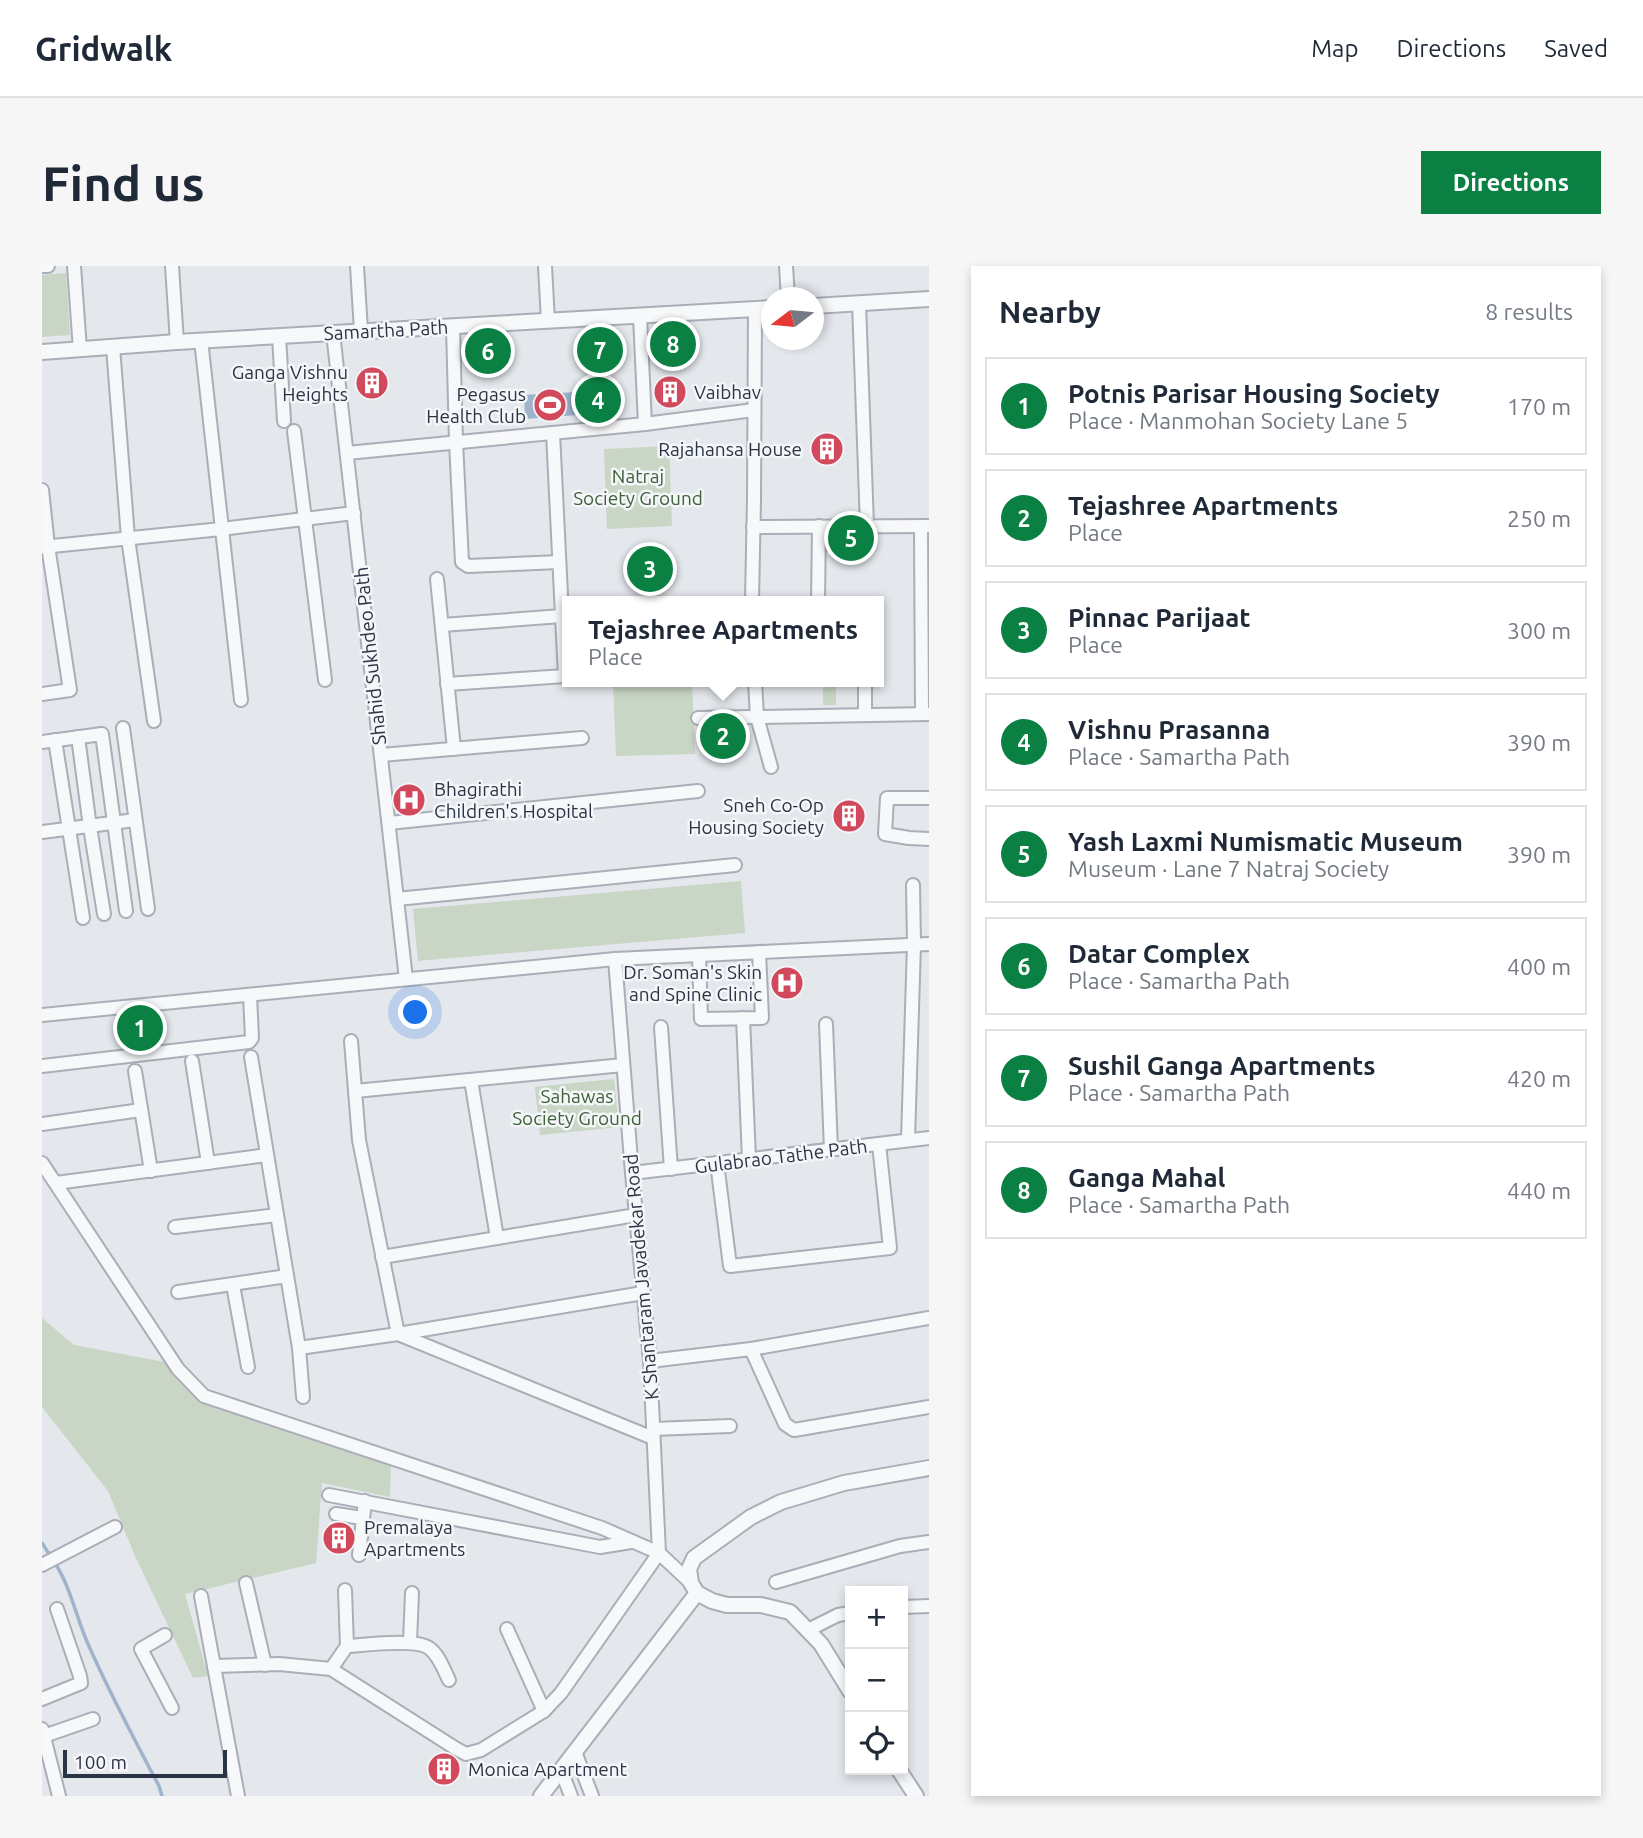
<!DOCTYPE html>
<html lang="en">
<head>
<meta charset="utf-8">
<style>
  :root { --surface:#fff; --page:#f6f6f7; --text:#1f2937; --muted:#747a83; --line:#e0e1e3; --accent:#0b8043 }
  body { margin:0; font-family:Ubuntu,sans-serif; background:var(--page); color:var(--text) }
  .controls { position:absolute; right:21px; bottom:21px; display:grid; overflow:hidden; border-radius:0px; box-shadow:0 4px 10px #0003 }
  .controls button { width:63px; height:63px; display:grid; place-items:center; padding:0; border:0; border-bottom:2px solid var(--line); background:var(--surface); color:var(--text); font:35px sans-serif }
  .compass { position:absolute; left:719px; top:21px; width:63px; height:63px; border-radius:50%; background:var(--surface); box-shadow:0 4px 10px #0003; rotate:254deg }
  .scale { position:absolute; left:21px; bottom:18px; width:164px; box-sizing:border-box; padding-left:7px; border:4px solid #2b3445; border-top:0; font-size:19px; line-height:24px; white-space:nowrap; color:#2b3445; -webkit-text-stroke:5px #f4f6f9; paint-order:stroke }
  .you { position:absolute; left:374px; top:747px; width:24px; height:24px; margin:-18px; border:5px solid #fff; border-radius:50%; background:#1a73e8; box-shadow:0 0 0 10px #1a73e833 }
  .badge { display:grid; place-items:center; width:46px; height:46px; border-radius:50%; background:var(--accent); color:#fff; font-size:23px; font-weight:700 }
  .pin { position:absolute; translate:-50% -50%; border:4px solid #fff; box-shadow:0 2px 7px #0006 }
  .popup { position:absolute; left:520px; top:330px; width:322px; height:91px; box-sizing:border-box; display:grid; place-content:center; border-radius:0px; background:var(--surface); filter:drop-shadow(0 2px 5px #0005); font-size:23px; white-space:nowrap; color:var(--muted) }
  .popup b { font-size:26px; color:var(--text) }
  .popup::after { content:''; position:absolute; left:50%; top:100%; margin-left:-14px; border:14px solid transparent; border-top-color:var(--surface) }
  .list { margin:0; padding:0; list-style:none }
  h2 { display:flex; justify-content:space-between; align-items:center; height:91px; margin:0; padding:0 28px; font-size:30px }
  h2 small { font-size:23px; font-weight:400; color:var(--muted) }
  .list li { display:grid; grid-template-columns:46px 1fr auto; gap:21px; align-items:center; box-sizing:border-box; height:98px; margin:0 14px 14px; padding:0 14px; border:2px solid var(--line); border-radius:0px }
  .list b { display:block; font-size:26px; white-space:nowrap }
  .list p { margin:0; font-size:23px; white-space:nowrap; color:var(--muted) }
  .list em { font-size:23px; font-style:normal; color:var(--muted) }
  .icon { flex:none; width:38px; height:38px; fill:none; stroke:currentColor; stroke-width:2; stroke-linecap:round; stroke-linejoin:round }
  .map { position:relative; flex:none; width:887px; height:1530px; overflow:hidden; border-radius:0px }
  header { display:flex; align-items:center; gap:42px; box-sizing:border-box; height:98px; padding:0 35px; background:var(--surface); border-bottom:2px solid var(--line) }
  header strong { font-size:33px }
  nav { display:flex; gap:38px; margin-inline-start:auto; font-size:24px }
  .intro { display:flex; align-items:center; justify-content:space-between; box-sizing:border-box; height:168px; padding:0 42px }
  h1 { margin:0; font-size:49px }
  .button { padding:18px 32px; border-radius:0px; background:var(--accent); color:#fff; font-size:24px; font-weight:700 }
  main { display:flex; gap:42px; padding:0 42px }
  aside { flex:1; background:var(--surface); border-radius:0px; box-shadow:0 4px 10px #0003 }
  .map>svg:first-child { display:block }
  .green { fill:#c9d6c5 }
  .water { fill:#9fb4cc }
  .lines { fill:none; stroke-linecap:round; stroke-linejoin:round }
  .stream { stroke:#9fb4cc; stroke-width:3.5 }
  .minor-casing { stroke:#a9aeb7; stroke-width:16 }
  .tertiary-casing { stroke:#a9aeb7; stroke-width:18 }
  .minor { stroke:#f7f8fa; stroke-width:12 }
  .tertiary { stroke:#f7f8fa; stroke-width:14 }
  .labels { text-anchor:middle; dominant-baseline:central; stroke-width:5; stroke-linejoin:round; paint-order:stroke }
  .street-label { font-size:19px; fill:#2b3445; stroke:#f4f6f9 }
  .poi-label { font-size:19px; fill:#2b3445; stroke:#f4f6f9; text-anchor:end }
  .park-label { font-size:19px; fill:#3f6138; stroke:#f4f6f9 }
</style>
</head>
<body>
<header>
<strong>Gridwalk</strong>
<nav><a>Map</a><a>Directions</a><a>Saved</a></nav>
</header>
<div class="intro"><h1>Find us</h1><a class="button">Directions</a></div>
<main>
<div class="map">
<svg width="887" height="1530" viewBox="0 0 887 1530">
  <rect width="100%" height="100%" fill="#e4e7ec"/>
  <!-- green -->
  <g class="green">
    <polygon points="24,7 28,69 0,71 0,9"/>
    <polygon points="627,180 630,260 565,263 562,183"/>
    <polygon points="571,416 650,416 653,488 574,490"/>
    <rect x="781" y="416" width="13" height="23"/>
    <polygon points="699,615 703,667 376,695 371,643"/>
    <polygon points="572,813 577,861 498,869 493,821"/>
    <polygon points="0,1052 32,1079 123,1096 160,1135 349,1197 348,1231 280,1217 274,1297 143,1328 166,1410 151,1412 93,1290 66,1225 0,1141"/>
  </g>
  <!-- water -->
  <polygon class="water" points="534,126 535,149 483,153 482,129"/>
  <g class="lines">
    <!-- stream -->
    <g class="stream">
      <polyline points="0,1277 9,1291"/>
      <path d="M13,1297C29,1322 34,1351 46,1378C67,1426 92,1473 117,1520L120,1530"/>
    </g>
    <defs>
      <g id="minor">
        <polyline points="0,0 6,0"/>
        <polyline points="32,0 38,84"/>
        <polyline points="130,0 135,76"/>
        <polyline points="315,0 319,65"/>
        <polyline points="503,0 506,55"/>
        <polyline points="744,0 746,32"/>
        <polyline points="817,37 825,260"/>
        <polyline points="598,50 603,158"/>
        <polyline points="411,60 414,176 420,296 426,300 517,296"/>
        <polyline points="291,67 364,713"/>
        <polyline points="237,70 242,155"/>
        <polyline points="159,74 199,434"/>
        <polyline points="71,81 86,272 112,455"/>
        <polyline points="252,165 283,414"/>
        <polyline points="305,187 603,158 712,144"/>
        <polyline points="0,224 6,280 28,424 0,428"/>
        <polyline points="879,260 880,448"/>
        <polyline points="711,261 887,260"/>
        <polyline points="0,281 179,263 312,247"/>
        <polyline points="395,313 412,483"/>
        <polyline points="710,335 712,234 713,43"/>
        <polyline points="776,335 777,260"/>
        <polyline points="400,359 520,350"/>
        <polyline points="713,416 715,451 729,501"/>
        <polyline points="405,418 523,410 511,167"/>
        <polyline points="823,448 823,416"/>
        <polyline points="656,452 887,448"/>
        <polyline points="81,462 106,643"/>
        <polyline points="36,471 48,561 62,648"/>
        <polyline points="13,474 41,652"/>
        <polyline points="0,476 60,468 84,645"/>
        <polyline points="339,489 540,472"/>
        <polyline points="887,532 845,532 843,568 867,572 887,573"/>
        <polyline points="347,557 656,525"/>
        <polyline points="0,566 93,554"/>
        <polyline points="355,633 693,599"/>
        <polyline points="657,689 659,753 720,752 717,686"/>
        <polyline points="0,749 573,693 887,678"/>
        <polyline points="701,752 707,893"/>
        <polyline points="784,758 789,884"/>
        <polyline points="619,761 629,903"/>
        <polyline points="309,775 317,874 356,1068 601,1027"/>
        <polyline points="209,791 257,1082 261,1131"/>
        <polyline points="150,795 166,897"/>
        <polyline points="0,800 207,776 210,772 208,729"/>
        <polyline points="93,805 109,905"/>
        <polyline points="429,814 455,972"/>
        <polyline points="313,825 581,799"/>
        <polyline points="0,858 99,844"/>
        <polyline points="866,874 872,678 871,619"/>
        <polyline points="0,897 136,1103 162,1130 560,1262 617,1287 649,1317"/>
        <polyline points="675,897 688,1000 848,982 837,878"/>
        <polyline points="590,907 887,872"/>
        <polyline points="14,917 225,889"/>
        <polyline points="133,961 235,949"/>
        <polyline points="340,991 594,949"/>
        <polyline points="191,1019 206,1101"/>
        <polyline points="136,1026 245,1010"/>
        <polyline points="257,1082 356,1068 611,1172"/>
        <polyline points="709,1083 743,1158 752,1164 887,1141"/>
        <polyline points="608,1095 709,1083 887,1052"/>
        <polyline points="611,1163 688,1160"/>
        <polyline points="287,1229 558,1281 589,1276"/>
        <polyline points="294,1248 320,1252"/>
        <polyline points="317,1289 323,1235"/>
        <polyline points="0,1299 73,1261"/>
        <polyline points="734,1316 858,1280 887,1276"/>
        <polyline points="204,1317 223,1399"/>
        <polyline points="303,1324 305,1380"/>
        <polyline points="159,1330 196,1530"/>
        <polyline points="861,1341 887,1340"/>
        <polyline points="465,1363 502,1445"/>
        <polyline points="766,1364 796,1349 808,1347"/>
        <polyline points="123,1369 99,1383 130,1442"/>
        <polyline points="368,1376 370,1327"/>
        <polyline points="172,1400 237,1398 289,1403 413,1482 424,1488 439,1484 502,1445 519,1427 617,1287 608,1095 590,907 573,693"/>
        <path d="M289,1403L305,1380C323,1379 373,1372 387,1382C397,1389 402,1404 407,1414"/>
        <polyline points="0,1433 39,1417 38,1410 15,1343"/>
        <polyline points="0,1463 17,1530"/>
        <polyline points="2,1470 51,1453"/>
        <polyline points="533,1486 550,1530"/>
        <polyline points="519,1504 529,1530"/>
      </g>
      <g id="tertiary">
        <polyline points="772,40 887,33"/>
        <polyline points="0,86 135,76 730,42"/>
        <polyline points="655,1327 649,1317 647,1303 652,1292 709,1251 739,1236 802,1217 887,1202"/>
        <polyline points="655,1327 670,1335 685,1339 719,1339 748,1346 779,1378 808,1425"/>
        <polyline points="857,1504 874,1530"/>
        <polyline points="499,1530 655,1327"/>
      </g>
    </defs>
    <!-- minor casing -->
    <use href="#minor" class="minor-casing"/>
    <!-- tertiary casing -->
    <use href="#tertiary" class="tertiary-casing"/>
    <!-- minor -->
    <use href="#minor" class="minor"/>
    <!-- tertiary -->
    <use href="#tertiary" class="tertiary"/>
  </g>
  <!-- icons -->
  <defs>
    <symbol id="building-disc" viewBox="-11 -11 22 22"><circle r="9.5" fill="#d1495b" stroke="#f4f6f9"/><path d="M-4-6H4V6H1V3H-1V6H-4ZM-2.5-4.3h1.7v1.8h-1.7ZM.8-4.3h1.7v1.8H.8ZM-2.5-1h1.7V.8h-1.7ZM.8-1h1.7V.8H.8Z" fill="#fff"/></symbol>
    <symbol id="stadium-disc" viewBox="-11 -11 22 22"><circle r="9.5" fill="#d1495b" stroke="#f4f6f9"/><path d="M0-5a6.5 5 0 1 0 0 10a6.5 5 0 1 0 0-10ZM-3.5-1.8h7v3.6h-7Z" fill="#fff"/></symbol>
    <symbol id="hospital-disc" viewBox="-11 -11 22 22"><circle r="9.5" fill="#d1495b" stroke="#f4f6f9"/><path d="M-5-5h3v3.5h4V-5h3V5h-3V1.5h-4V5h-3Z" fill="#fff"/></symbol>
  </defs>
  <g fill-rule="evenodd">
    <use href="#building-disc" x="311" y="98" width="38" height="38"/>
    <use href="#building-disc" x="609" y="107" width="38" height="38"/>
    <use href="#stadium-disc" x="489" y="120" width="38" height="38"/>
    <use href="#building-disc" x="766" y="164" width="38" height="38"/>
    <use href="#hospital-disc" x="348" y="515" width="38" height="38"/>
    <use href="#building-disc" x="788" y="531" width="38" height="38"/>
    <use href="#hospital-disc" x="726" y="698" width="38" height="38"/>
    <use href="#building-disc" x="278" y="1253" width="38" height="38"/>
    <use href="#building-disc" x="383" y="1484" width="38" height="38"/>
  </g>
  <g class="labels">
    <!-- street labels -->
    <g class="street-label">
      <text transform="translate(344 64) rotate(-3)">Samartha Path</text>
      <text transform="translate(328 390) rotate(-96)">Shahid Sukhdeo Path</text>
      <text transform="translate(739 890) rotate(-7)">Gulabrao Tathe Path</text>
      <text transform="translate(599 1011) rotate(-95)">K Shantaram Javadekar Road</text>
    </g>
    <!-- poi labels -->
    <g class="poi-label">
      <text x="306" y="106">Ganga Vishnu<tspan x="306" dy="22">Heights</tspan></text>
      <text x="652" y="126" text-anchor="start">Vaibhav</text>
      <text x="484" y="128">Pegasus<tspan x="484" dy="22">Health Club</tspan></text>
      <text x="760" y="183">Rajahansa House</text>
      <text x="392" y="523" text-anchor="start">Bhagirathi<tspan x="392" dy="22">Children's Hospital</tspan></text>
      <text x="782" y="539">Sneh Co-Op<tspan x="782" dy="22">Housing Society</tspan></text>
      <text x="720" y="706">Dr. Soman's Skin<tspan x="720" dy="22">and Spine Clinic</tspan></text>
      <text x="322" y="1261" text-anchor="start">Premalaya<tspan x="322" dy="22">Apartments</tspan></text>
      <text x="426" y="1503" text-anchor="start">Monica Apartment</text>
    </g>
    <!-- park labels -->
    <g class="park-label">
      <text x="596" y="210">Natraj<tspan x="596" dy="22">Society Ground</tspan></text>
      <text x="535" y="830">Sahawas<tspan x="535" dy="22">Society Ground</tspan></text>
    </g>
  </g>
</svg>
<div class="controls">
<button>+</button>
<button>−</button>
<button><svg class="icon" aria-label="locate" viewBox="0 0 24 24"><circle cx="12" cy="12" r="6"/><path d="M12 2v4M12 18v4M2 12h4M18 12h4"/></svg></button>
</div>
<svg class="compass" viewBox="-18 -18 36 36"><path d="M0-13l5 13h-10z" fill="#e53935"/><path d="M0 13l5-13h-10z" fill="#747a83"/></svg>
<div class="scale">100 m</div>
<div class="you"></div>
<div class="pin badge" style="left:98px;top:762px">1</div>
<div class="pin badge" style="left:681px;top:470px">2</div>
<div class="popup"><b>Tejashree Apartments</b>Place</div>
<div class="pin badge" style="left:608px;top:303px">3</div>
<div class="pin badge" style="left:556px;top:134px">4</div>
<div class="pin badge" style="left:809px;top:272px">5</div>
<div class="pin badge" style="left:446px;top:85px">6</div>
<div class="pin badge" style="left:558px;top:84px">7</div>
<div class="pin badge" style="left:631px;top:78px">8</div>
</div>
<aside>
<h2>Nearby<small>8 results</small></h2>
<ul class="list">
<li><span class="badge">1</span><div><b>Potnis Parisar Housing Society</b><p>Place · Manmohan Society Lane 5</p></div><em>170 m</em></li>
<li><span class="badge">2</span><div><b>Tejashree Apartments</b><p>Place</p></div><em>250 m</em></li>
<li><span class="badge">3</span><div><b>Pinnac Parijaat</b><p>Place</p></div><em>300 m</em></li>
<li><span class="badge">4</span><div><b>Vishnu Prasanna</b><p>Place · Samartha Path</p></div><em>390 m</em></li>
<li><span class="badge">5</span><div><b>Yash Laxmi Numismatic Museum</b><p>Museum · Lane 7 Natraj Society</p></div><em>390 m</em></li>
<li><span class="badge">6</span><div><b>Datar Complex</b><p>Place · Samartha Path</p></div><em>400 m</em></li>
<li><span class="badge">7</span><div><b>Sushil Ganga Apartments</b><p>Place · Samartha Path</p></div><em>420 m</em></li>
<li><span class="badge">8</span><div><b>Ganga Mahal</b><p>Place · Samartha Path</p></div><em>440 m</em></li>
</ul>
</aside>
</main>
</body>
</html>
